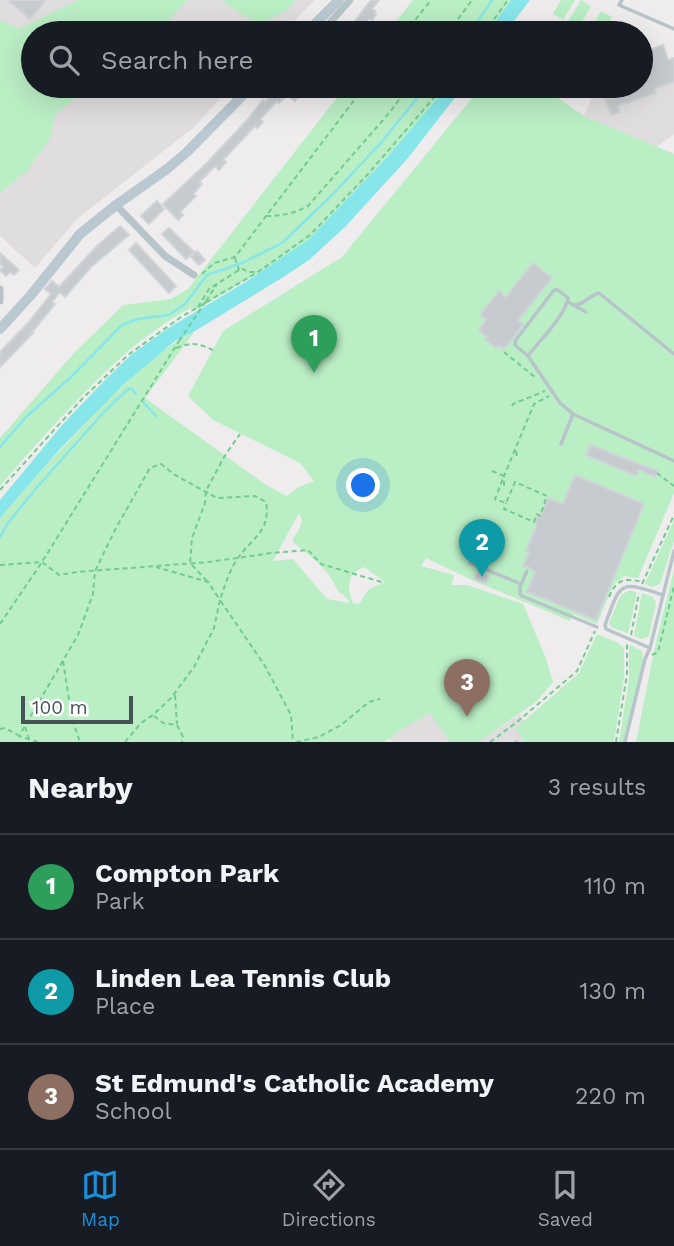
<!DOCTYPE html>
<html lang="en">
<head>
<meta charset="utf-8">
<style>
  :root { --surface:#171b24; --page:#242831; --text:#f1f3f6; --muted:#9ea1a6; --line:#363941; --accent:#1a8fdb }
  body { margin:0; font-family:"Work Sans",sans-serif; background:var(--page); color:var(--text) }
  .scale { position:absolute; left:21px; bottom:18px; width:112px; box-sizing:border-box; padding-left:7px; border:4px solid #455359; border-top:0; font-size:19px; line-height:24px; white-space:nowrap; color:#455359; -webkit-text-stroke:5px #fff; paint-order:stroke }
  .you { position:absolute; left:364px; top:486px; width:24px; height:24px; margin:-18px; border:5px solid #fff; border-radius:50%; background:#1a73e8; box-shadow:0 0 0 10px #1a73e833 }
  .badge { display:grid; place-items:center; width:46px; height:46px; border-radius:50%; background:var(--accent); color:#fff; font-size:23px; font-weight:700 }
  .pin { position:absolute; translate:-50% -58px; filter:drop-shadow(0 2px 4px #0008) }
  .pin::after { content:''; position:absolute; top:37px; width:24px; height:21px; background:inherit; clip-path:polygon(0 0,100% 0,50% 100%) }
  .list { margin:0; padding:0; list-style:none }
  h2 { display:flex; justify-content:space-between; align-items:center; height:91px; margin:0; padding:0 28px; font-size:30px }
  h2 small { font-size:23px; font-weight:400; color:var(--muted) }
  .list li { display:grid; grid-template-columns:46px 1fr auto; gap:21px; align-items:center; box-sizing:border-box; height:105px; padding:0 28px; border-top:2px solid var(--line) }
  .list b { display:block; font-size:26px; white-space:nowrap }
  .list p { margin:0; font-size:23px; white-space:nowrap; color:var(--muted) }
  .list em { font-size:23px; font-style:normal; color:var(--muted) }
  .icon { flex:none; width:38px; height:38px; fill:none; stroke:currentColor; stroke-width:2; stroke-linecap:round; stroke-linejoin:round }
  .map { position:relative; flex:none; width:674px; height:742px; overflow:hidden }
  .search { position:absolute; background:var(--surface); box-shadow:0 7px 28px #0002; left:21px; right:21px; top:21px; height:77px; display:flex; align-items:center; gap:18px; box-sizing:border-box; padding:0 24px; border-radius:38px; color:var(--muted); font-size:26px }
  .sheet { height:406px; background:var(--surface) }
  nav { display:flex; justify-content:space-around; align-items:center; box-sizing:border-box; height:98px; border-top:2px solid var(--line); background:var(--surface); font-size:19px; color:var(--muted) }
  nav a { display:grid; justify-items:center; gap:4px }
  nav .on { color:var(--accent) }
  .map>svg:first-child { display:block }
  .education { fill:#e0ddde }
  .green { fill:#baeec5; fill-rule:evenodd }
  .water { fill:#87e6ea }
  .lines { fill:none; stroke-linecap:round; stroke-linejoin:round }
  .stream { stroke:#87e6ea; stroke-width:2.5 }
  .building { fill:#c6cbcf; stroke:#d0d4d8; stroke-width:2 }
  .path { stroke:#72cb90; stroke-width:2; stroke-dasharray:5 3.5; stroke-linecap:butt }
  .service { stroke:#b7c4c9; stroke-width:3.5 }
  .minor { stroke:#b7c4c9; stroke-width:7 }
  .secondary { stroke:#bac8d1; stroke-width:10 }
  .path-bridge { stroke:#72cb90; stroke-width:2; stroke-dasharray:5 3.5; stroke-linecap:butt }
</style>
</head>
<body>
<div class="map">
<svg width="674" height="742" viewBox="0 0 674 742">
  <rect width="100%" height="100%" fill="#efeced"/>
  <!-- education -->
  <g class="education">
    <polygon points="0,0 315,0 282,33 33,33 33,86 232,86 193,128 78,218 35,268 0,236"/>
    <polygon points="674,69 674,134 657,147 584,116 592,97 624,86 641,86 641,80"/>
    <polygon points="430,713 436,721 499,728 520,714 538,742 392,742 390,739 397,732"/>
  </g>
  <!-- green -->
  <g class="green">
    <polygon points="78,0 187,0 169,20 149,33 33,33 33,86 89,86 55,115 50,139 28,170 0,193 0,20 19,29"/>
    <polygon points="222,0 296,0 286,11 260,24 235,10"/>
    <polygon points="413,0 511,0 487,33 387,33"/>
    <polygon points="561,0 575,0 563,20 553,14"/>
    <polygon points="581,0 591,6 578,29 567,23"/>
    <polygon points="601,11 612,17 603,33 589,33"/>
    <path d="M346,86H448L389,155L308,240L273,264L195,311L193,307C139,334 95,381 54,425C36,445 17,465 0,486V438L74,353L123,305L171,299L188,289Z"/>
    <path d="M482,86H541L584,116L674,154V493L638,578L624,576L616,582L613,586L597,624L573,614L570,621L472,580L426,558L421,566L454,575L452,585H467L523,604L545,656L553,682L536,702L478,742H450L430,713L397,732L390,739L382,742H0V518C33,480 67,442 102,406C130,378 160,349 195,331L145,398L266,485L287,496L299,487L314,481L300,463L213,420L188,396L223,331L342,257ZM299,513L302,520L299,530L293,538V542C305,552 323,565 331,578C334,583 336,588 339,593L343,594L350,603L327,599L293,559L273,561ZM364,567L385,582L369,589L359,604L353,603C346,587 347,574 364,567Z"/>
    <polygon points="674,520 674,541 660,584 652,587 645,584"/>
    <polygon points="674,570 674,742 636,742 656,642"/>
    <polygon points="630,590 637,593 628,633 627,633 611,627 609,623 621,595"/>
    <polygon points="642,593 653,597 656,602 649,636 642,639 634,636"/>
    <polygon points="597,634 618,643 624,648 624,676 614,742 524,742 516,728 579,673"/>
    <polygon points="630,645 642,651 643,661 624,742 619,742 629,679 629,647"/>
  </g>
  <!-- water -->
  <g class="water">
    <polygon points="511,0 530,0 505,33 487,33"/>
    <polygon points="448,86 464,86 408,158 346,226 309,260 285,276 195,331 175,341 124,384 61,448 0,518 0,500 63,424 104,381 131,355 167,329 244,283 308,240 389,155"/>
  </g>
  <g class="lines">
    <!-- stream -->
    <g class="stream">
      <polyline points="470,33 492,0"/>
      <polyline points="142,401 156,416"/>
      <polyline points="0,447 27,416 72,376 122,325 138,319 169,315 185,304 207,275 242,263 282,243 332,195 380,144 427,86"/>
      <polyline points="0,537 8,523 39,485 104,412 128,389 132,389 136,394"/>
    </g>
  </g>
  <!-- building -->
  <g class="building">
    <polygon points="8,0 46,0 30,19"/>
    <polygon points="371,0 379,0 372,9 375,11 374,13 376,14 372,20 369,18 358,33 346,33"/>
    <polygon points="663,45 668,60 674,58 674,82 655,88 656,93 618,106 620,112 612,115 605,99 625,94 624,91 641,86 641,81 643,80 641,75 641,53"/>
    <polygon points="280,86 292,86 289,89 298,97 295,101 287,95 279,103 277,101 260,119 263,122 257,128 255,126 223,160 226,162 219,170 215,166 199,182 202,184 193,194 196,196 180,212 183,215 178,220 163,204 208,162 248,119 263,100 265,102"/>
    <polygon points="157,201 164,209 149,224 141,216"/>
    <polygon points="120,226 129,235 91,267 65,297 60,292 52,302 55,304 32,332 33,333 0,367 0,352 28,323 51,294 45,289 52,281 59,287 96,247"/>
    <polygon points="169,228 194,252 186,259 162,234"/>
    <polygon points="136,243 176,286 169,293 129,250"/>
    <polygon points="197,251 205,260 199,265 191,257"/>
    <polygon points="0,253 19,270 14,275 10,272 6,276 0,270 3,267 0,263"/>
    <polygon points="533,263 552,278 518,320 523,324 511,341 504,349 499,345 496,348 485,339 487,337 479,330 486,320 480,315 499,291 506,297"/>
    <polygon points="590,445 658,471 656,477 639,470 636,476 586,455"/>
    <polygon points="575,475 644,504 596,620 527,592 535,572 528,567 523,567 529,552 526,551 537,524 534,523 537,516 540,517 548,498 563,504"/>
    <polygon points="478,571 489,576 486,583 474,579"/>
  </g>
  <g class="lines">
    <!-- path -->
    <g class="path">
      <polyline points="405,33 431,0"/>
      <polyline points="448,33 472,0"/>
      <polyline points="484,33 508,0"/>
      <path d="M266,216C282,216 293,214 308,206L390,112L409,86"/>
      <polyline points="235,258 239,270"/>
      <polyline points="202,274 214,263 235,257 365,86"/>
      <polyline points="206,301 217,284"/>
      <polyline points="198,307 209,289 239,270 243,269 248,272 256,272"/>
      <path d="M176,348C193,342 197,343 213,350"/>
      <polyline points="504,352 536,378"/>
      <polyline points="512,406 513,404 545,391"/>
      <polyline points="516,451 517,457"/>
      <polyline points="492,471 504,476 495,499 506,503 515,482 547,496 540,516 537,514 534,522 504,509 506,503"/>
      <polyline points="657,473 674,486"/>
      <polyline points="505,485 504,485 504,476 534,404 549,396"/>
      <polyline points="0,490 82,399 128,355 181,317 258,272 310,235 368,174 444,86"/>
      <polyline points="0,565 42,562 59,575 77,572 209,562 272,553 308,550 321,564 385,583"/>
      <polyline points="207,581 190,563 192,538 205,503 206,491 224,457 240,434"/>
      <polyline points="642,584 674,515"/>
      <path d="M609,597C617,578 625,578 643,582"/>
      <polyline points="0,624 42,562 179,341"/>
      <polyline points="631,635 639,593"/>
      <polyline points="652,655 658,652 674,586"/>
      <polyline points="63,661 72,719 80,742"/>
      <polyline points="175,695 177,724"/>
      <polyline points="154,716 163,723 177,725 183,737 182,742"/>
      <polyline points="25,727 29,738"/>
      <polyline points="0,729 5,728 18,735"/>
      <path d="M38,742L19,736L78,635L93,594L95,571L116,528L150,468L161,464L175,475L217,498L255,496L266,502C271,531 252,538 238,558C229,571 225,585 220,600L265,666L291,715L293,742"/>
      <polyline points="125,742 141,723 153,715 171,698 194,667 214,628 220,600 208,582 156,567"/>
      <polyline points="296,742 319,737 341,725 369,702 380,699"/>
      <polyline points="490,742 517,722 577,671 595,631"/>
      <polyline points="616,742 627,674 627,644"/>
    </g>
    <!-- service -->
    <g class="service">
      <polyline points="622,0 619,5 674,29"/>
      <polyline points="568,302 586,312"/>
      <path d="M575,305C585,304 590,295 599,293L674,354"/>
      <path d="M528,356C540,340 565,316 568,298L558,290H554L515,341V345L528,356L560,403L573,414L674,461"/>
      <polyline points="561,444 573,414"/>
      <polyline points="470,563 521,584"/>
      <polyline points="527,571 520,587 520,594 522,596 597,627"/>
      <path d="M650,648L606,629L605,625C621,582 618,580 663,595"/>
      <polyline points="516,742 517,742"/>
      <polyline points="625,742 645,659 650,648 674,551"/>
    </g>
    <!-- minor -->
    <g class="minor">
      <polyline points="321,33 350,0"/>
      <polyline points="116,205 165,256 194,275"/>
      <polyline points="0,289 0,301"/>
    </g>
    <!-- secondary -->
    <g class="secondary">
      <polyline points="306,33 339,0"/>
      <polyline points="0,329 31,295 80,234 116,205 167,169 187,152 252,86"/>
    </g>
    <!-- path-bridge -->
    <polyline class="path-bridge" points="179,341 206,301"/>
  </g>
</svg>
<div class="scale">100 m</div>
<div class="you"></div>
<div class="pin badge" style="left:314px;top:373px;background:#2e9e5b">1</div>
<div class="pin badge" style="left:482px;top:577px;background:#0f9aa8">2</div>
<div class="pin badge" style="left:467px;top:717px;background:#8d6e63">3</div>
<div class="search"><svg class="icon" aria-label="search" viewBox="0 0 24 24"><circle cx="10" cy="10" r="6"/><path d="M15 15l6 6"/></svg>Search here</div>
</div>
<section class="sheet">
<h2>Nearby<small>3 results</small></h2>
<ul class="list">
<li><span class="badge" style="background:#2e9e5b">1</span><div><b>Compton Park</b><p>Park</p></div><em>110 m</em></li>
<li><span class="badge" style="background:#0f9aa8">2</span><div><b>Linden Lea Tennis Club</b><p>Place</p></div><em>130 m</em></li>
<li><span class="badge" style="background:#8d6e63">3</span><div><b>St Edmund's Catholic Academy</b><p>School</p></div><em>220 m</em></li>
</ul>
</section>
<nav>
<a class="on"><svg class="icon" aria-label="map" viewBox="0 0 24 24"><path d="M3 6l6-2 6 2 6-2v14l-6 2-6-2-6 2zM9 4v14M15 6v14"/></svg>Map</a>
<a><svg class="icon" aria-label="directions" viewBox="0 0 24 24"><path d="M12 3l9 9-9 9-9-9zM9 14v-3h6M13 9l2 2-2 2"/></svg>Directions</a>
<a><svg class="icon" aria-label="saved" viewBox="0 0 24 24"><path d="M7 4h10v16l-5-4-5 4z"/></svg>Saved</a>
</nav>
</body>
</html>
